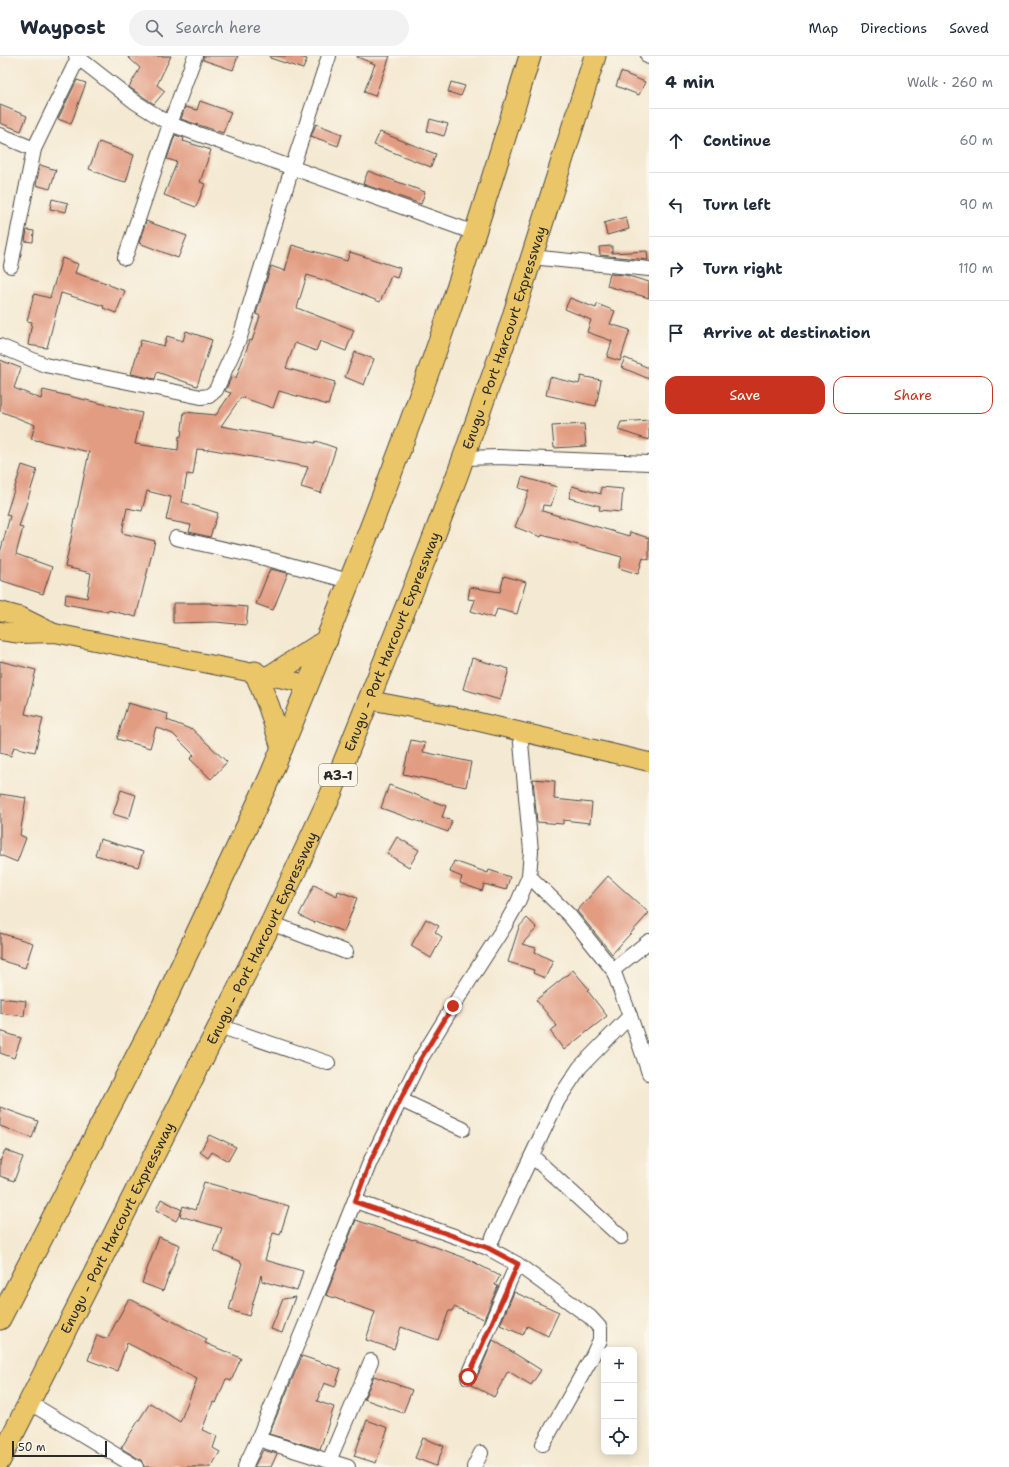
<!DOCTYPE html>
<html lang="en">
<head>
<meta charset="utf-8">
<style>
  :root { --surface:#fff; --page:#f2f2f3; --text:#1f2937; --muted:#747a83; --line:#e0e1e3; --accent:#c8321e }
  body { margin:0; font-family:"Shantell Sans",sans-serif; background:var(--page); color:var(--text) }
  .controls { position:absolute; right:12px; bottom:12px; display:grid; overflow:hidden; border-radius:8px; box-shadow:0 2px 10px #0003 }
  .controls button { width:36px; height:36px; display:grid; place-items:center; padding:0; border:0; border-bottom:1px solid var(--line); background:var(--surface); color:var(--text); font:20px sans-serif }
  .scale { position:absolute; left:12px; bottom:10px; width:95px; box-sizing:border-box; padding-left:4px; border:2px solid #2b2b2b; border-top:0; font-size:11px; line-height:14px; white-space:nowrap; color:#2b2b2b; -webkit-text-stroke:3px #fbf7ec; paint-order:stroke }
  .stop { position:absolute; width:12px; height:12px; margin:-9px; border:3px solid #c8321e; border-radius:50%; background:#fff }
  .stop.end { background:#c8321e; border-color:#fff; box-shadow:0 1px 4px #0008 }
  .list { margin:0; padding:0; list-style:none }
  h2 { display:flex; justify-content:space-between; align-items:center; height:52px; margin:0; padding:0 16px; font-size:17px }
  h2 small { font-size:13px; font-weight:400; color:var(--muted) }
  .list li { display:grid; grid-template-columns:26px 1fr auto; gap:12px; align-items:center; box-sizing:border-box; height:64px; padding:0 16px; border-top:1px solid var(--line) }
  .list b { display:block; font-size:15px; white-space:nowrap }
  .list em { font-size:13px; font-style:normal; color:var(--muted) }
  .actions { display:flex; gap:8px; padding:12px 16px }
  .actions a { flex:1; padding:9px 0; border:1px solid var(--accent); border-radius:12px; text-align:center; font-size:14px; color:var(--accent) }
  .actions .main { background:var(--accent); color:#fff }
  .icon { flex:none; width:22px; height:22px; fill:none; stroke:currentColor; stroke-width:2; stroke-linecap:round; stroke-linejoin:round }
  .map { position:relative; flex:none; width:649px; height:1411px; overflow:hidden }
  header { display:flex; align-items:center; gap:24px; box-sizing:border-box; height:56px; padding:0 20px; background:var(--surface); border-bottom:1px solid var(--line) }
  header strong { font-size:19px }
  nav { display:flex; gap:22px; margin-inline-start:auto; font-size:14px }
  .search { width:280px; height:36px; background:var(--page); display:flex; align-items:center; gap:10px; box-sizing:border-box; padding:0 14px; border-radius:22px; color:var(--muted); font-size:15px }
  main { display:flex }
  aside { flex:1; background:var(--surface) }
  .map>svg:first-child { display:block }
  .building { fill:#e29c82 }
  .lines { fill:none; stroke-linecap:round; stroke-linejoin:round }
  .minor-casing { stroke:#494844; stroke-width:16 }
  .major-casing { stroke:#494844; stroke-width:20 }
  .highway-casing { stroke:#494844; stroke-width:23 }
  .minor { stroke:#fff; stroke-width:14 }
  .major { stroke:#ebc669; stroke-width:18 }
  .highway { stroke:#ebc669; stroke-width:21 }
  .route { stroke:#c8321e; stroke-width:5 }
  .labels { text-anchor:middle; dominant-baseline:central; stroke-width:3; stroke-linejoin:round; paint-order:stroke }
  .shield { fill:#fbf7ec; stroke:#696865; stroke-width:1 }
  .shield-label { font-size:13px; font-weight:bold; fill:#2b2b2b }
  .street-label { font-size:14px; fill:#2b2b2b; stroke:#fbf7ec }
</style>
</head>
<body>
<header>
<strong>Waypost</strong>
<div class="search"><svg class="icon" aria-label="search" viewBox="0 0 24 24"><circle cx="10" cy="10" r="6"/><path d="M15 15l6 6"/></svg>Search here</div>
<nav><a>Map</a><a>Directions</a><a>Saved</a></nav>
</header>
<main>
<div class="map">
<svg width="649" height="1411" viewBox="0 0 649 1411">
  <rect width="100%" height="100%" fill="#fbf7ec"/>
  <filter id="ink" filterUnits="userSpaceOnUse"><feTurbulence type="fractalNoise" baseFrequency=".025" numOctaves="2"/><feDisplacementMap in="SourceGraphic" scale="8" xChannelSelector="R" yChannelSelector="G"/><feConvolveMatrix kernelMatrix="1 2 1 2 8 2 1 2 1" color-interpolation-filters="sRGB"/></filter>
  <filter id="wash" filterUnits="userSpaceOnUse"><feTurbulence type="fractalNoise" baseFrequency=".012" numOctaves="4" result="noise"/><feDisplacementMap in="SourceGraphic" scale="16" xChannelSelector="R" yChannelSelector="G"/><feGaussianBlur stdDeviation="0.9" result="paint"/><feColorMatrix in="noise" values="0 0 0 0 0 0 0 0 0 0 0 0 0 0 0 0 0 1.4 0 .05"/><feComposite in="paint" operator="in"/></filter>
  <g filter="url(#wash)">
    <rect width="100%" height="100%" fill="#f4e9d2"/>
    <g id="blocks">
      <!-- building -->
      <g class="building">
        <polygon points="127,0 171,0 157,29 165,35 154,48 129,31 140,12"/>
        <polygon points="203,0 238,0 233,14 203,4"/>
        <polygon points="270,0 298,0 307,3 303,13 270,2"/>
        <polygon points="357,0 390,0 375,40 364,36 375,8 357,1"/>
        <polygon points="621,16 645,26 639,39 616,30"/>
        <polygon points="77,24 86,27 71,68 58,63"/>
        <polygon points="451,26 465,30 461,40 448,36"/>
        <polygon points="200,45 231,56 223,77 181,63 185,51 197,54"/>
        <polygon points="0,49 27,60 21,75 0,67"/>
        <polygon points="430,63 448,68 444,80 427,75"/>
        <polygon points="316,68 342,78 338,90 311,80"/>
        <polygon points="380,76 436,98 431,111 374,89"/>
        <polygon points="175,79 184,82 183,85 211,94 200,126 205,128 196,151 164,139 177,106 167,103"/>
        <polygon points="99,86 134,99 126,126 114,123 89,113"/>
        <polygon points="40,109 56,114 50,133 36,129"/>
        <polygon points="368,115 425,136 421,148 363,128"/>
        <polygon points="52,143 68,147 66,156 50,153"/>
        <polygon points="626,161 629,173 607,179 604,167"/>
        <polygon points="146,165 187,180 178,202 139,187"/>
        <polygon points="27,174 34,175 33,186 25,185"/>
        <polygon points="292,189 347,205 350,196 400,212 397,222 391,220 380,246 336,228 307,219 297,252 354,274 346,295 320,285 316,295 295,287 286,312 335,326 328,349 279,335 273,352 241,341 221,370 315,387 316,385 336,392 321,437 301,431 308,411 208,393 208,394 197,393 193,419 187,418 182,446 218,457 210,481 189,476 191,469 166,464 171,441 147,435 142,455 127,452 122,477 155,485 136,561 108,554 108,556 65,548 66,538 87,542 91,517 65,511 89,396 31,383 35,369 0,355 0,304 21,312 14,332 41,343 43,334 142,357 135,388 178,394 179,380 181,381 184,356 216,359 231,337 225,335 232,320 236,322 250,284 252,285 260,260 256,258 271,210 285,215"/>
        <polygon points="612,190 612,197 647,195 648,204 600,199 599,191"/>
        <polygon points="62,202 78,208 75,217 109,228 109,229 125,235 116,257 103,252 104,250 61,237 47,292 28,289 32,266 27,265 34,238 50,242"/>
        <polygon points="610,218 625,219 649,226 649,242 607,230"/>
        <polygon points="570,242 596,252 597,248 615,255 610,268 630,274 620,305 607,301 612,285 587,276 591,264 565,253"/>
        <polygon points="186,275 212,284 197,330 157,316 155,323 131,318 141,284 164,290 167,280 183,285"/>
        <polygon points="355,296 374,303 364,329 345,321"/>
        <polygon points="625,302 649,312 649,323 621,311"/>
        <polygon points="581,320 601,324 596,350 546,339 550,321 579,328"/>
        <polygon points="649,364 649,384 618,374 621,366"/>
        <polygon points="584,368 586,390 554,392 552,370"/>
        <polygon points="22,409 37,414 19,471 23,472 16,498 52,511 43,538 0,524 0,497 10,460 6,459"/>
        <polygon points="522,421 557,431 551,450 543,449 542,455 629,480 630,476 649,482 649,504 643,502 638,518 619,512 622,501 542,479 541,481 515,471 529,435 519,432"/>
        <polygon points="572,430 601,438 601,431 623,433 621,456 599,454 600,450 569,442"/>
        <polygon points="270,513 288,517 273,554 256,548"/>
        <polygon points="504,520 526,526 517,558 497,553 494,562 471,555 475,544 468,543 470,531 500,536"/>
        <polygon points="173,547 211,547 211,548 248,551 246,569 216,566 173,567"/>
        <polygon points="472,602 509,613 500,644 463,633"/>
        <polygon points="0,605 36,614 25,658 43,662 35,696 14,691 11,700 0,697"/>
        <polygon points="128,647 168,658 167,664 190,673 191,672 227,706 211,723 190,703 194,699 173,678 156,671 150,692 117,683"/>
        <polygon points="411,684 425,687 423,696 471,706 466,731 403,718"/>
        <polygon points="533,723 555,725 554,743 592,747 590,767 563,764 563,768 537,766"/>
        <polygon points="389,729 446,750 442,761 452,765 448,776 381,752"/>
        <polygon points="121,734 136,739 129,763 113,758"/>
        <polygon points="0,738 26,742 20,779 26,782 17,806 0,799"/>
        <polygon points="397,781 419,794 409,811 387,798"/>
        <polygon points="100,783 143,796 138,811 95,799"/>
        <polygon points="454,805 488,817 489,814 510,821 506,834 484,828 482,835 460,827 462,821 450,816"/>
        <polygon points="608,820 649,857 612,898 577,855"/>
        <polygon points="314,829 337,840 338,835 357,842 344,876 316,865 315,867 299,859"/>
        <polygon points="527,862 537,872 522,888 536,892 535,896 553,905 545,922 533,917 534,914 508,906 519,871"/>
        <polygon points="426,863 439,870 435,876 442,881 431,902 411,890"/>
        <polygon points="0,877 33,887 25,912 0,904"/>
        <polygon points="573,914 589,933 587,934 607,960 564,994 550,975 557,970 536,944"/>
        <polygon points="0,942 26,945 24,960 0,957"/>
        <polygon points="0,975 21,982 14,1002 0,997"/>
        <polygon points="0,1051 38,1065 32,1082 0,1070"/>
        <polygon points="209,1079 222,1085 222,1084 236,1091 228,1105 212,1096 208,1102 200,1096"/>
        <polygon points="5,1094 23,1101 14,1125 0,1120 0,1106"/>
        <polygon points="204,1126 289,1150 280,1179 273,1177 265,1204 303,1215 297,1235 262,1225 261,1219 249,1260 229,1254 242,1207 240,1206 240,1205 214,1195 222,1172 180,1160 183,1150 195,1154"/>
        <polygon points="161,1143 182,1154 176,1165 156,1154"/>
        <polygon points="356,1164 413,1184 414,1183 468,1203 500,1220 495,1229 498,1230 484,1263 454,1251 452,1255 449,1255 438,1284 401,1271 394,1293 366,1284 375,1256 326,1239"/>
        <polygon points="159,1181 180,1189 163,1235 142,1227"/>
        <polygon points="514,1236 559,1256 548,1280 527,1270 523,1279 500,1269"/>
        <polygon points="295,1241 282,1277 271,1273 283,1243"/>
        <polygon points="128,1244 132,1244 207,1283 205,1287 241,1302 231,1325 226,1323 216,1347 213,1346 202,1374 217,1380 213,1392 220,1396 211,1411 144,1411 141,1404 121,1392 150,1347 180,1366 197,1323 127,1287 117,1315 88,1304 97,1279 107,1283"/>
        <polygon points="493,1284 541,1314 531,1329 508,1315 494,1341 471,1329 476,1324"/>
        <polygon points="302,1300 341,1313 335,1331 324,1327 317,1345 334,1351 320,1393 269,1378"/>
        <polygon points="374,1320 412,1334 403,1357 364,1343"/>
        <polygon points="367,1364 388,1372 376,1407 354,1400"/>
        <polygon points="423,1382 444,1390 436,1410 415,1402"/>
        <polygon points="263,1394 277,1398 271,1411 254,1411"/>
      </g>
    </g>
  </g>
  <g filter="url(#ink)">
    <use href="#blocks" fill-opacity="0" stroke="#494844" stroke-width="1"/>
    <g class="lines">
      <defs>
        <g id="minor">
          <polyline points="76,0 135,46 170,68 195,0"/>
          <polyline points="648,0 649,1"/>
          <polyline points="0,79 34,93"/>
          <polyline points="531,201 649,213"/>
          <polyline points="125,202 170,68 475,177"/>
          <polyline points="11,210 34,93 78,2"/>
          <polyline points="0,290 45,309 201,341 209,340 216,334 240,281 292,112 329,0"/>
          <polyline points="463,402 499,401 649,407"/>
          <polyline points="176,482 264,502 349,525"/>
          <polyline points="529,820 569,859 613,914 630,960 649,1017"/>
          <polyline points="271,867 346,896"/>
          <polyline points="613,914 649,885"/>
          <polyline points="219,970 328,1007"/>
          <polyline points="401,1044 463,1073"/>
          <polyline points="532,1100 621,1181"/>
          <polyline points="355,1145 488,1192 517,1208 590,1261 600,1272 600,1284 592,1301 543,1388"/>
          <polyline points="488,1192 558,1044 580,1011 630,960"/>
          <polyline points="468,1321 517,1208"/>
          <polyline points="30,1347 136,1411"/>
          <polyline points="258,1383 348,1411"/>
          <polyline points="329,1405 371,1305"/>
          <polyline points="245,1411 258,1383 308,1262 370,1106 420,1004 453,950 504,871 518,846 529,820 531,795 520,676"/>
          <polyline points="474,1411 481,1397"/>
        </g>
        <g id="major">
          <polyline points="0,555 22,561 52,576"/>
          <polyline points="0,575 21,578 55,577 308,628"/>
          <polyline points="369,644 458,661 649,706"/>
        </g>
        <g id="highway">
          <polyline points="255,616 269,651 282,692"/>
          <polyline points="270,620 327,584"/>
          <path d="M0,1263L163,949L269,723C330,577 389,430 441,280C473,187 501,94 530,0"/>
          <path id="s1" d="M0,1404L271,867L331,738L428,496L458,417L509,273L595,0"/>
        </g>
      </defs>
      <!-- minor casing -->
      <use href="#minor" class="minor-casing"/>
      <!-- major casing -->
      <use href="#major" class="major-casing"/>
      <!-- highway casing -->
      <use href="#highway" class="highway-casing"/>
      <!-- minor -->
      <use href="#minor" class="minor"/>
      <!-- major -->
      <use href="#major" class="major"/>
      <!-- highway -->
      <use href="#highway" class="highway"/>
    </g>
  </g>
  <g class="lines" filter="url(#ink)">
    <!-- route -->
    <polyline class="route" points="453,950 420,1004 370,1106 355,1146 488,1192 518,1208 468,1321"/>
  </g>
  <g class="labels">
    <!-- shield labels -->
    <rect class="shield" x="319" y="708" width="38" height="22" rx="3"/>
    <g class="shield-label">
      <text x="338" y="719">A3-1</text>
    </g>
    <!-- street labels -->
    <g class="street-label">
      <text stroke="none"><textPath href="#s1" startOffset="1232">Enugu - Port Harcourt Expressway</textPath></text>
      <text stroke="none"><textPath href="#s1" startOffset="908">Enugu - Port Harcourt Expressway</textPath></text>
      <text stroke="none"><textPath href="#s1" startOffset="584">Enugu - Port Harcourt Expressway</textPath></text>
      <text stroke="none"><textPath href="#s1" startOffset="260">Enugu - Port Harcourt Expressway</textPath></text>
    </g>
  </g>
</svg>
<div class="controls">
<button>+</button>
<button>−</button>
<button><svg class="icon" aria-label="locate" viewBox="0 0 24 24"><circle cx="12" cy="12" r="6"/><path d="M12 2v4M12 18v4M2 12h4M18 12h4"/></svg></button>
</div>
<div class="scale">50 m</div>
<div class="stop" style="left:468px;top:1321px"></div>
<div class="stop end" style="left:453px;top:950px"></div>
</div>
<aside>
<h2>4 min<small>Walk · 260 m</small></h2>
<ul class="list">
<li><svg class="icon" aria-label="ahead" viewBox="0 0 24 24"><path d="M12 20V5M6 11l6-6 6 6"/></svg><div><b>Continue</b></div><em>60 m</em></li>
<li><svg class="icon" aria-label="left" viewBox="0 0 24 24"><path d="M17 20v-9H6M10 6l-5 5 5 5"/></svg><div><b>Turn left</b></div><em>90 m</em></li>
<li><svg class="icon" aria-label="right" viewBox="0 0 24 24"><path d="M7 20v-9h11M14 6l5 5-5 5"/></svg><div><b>Turn right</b></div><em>110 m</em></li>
<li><svg class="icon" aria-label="arrive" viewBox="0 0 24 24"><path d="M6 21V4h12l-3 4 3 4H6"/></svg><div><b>Arrive at destination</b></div></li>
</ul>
<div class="actions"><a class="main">Save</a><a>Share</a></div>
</aside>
</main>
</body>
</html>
